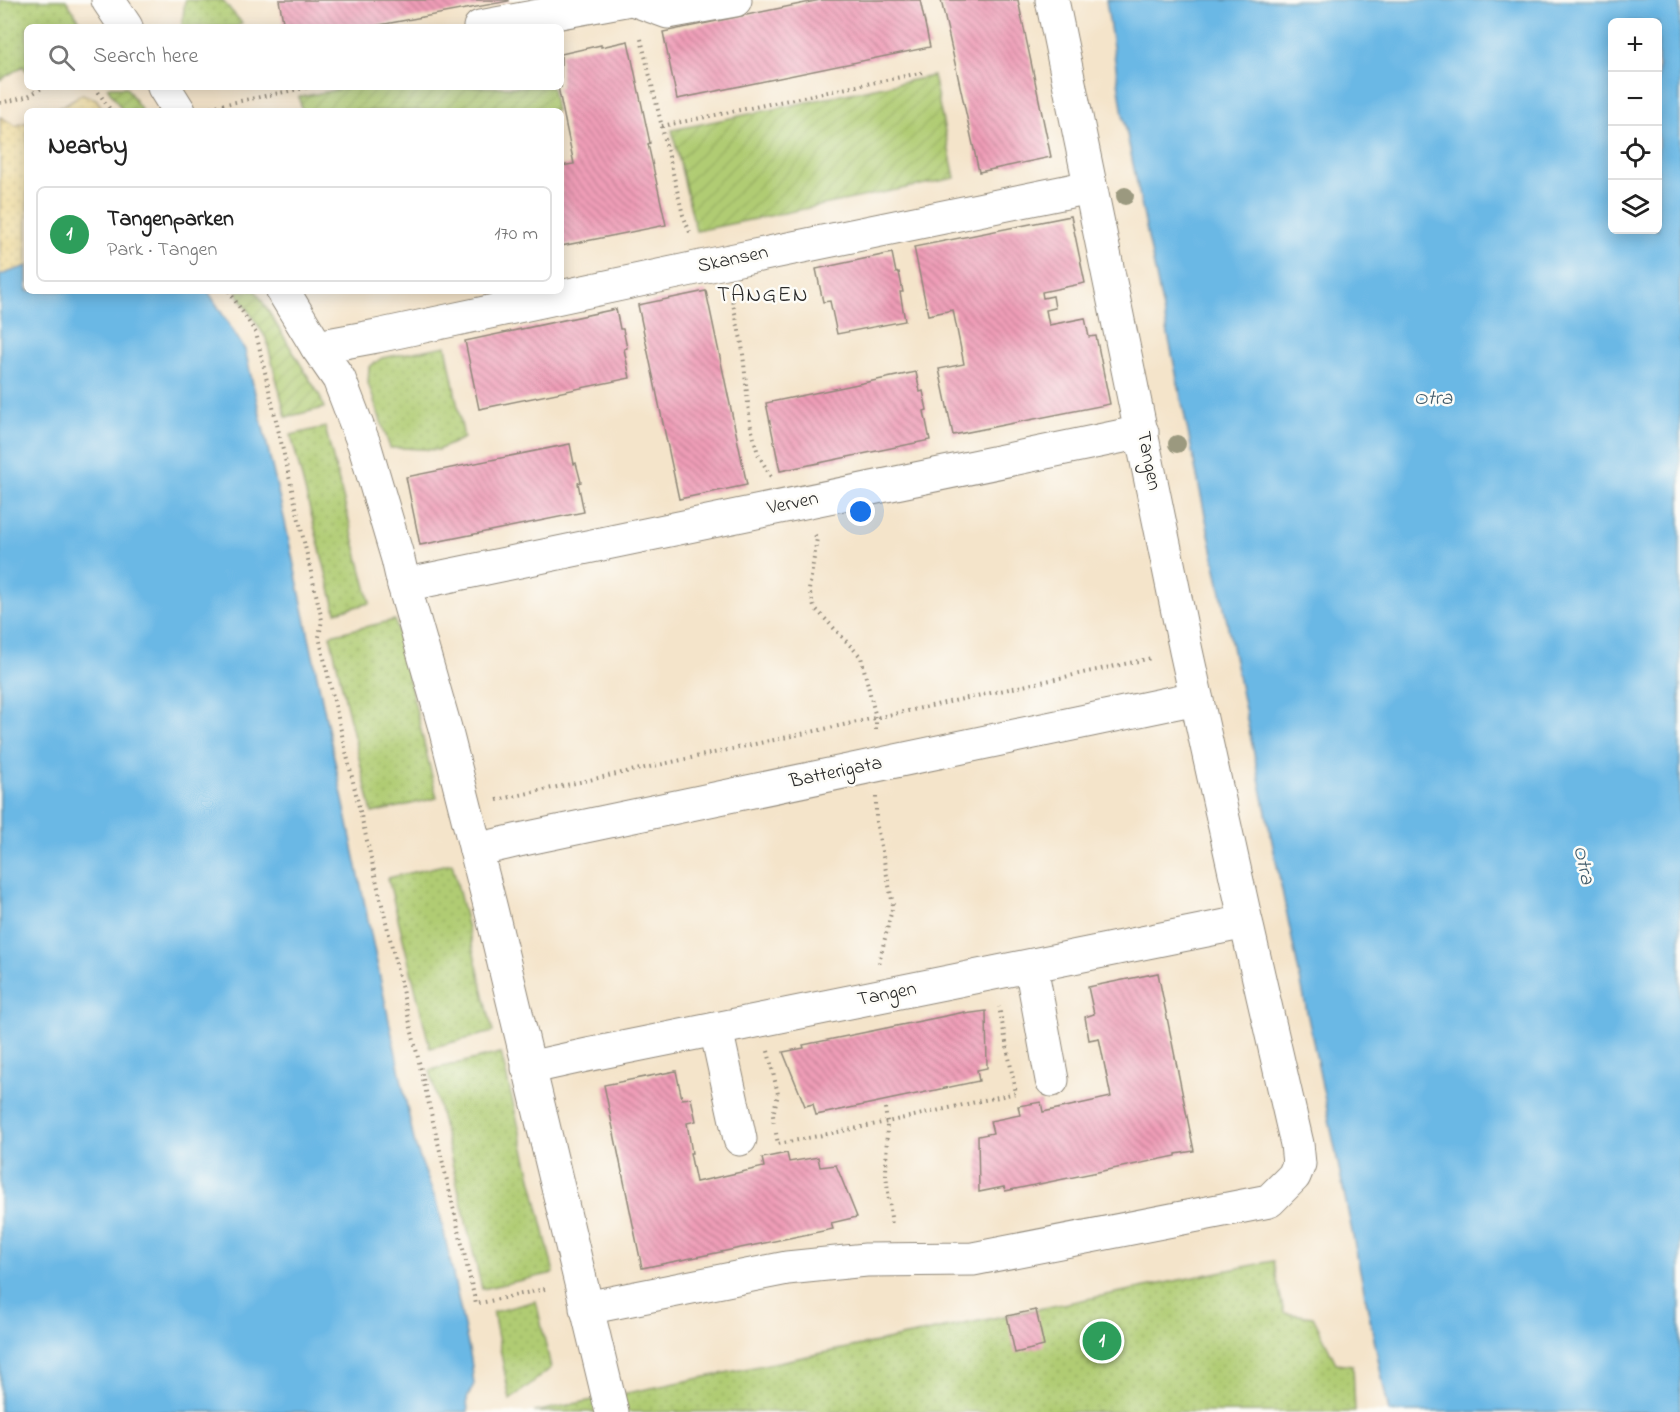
<!DOCTYPE html>
<html lang="en">
<head>
<meta charset="utf-8">
<style>
  :root { --surface:#fff; --page:#f2f2f2; --text:#222; --muted:#767676; --line:#e0e0e0; --accent:#b5179e }
  body { margin:0; font-family:"Indie Flower",sans-serif; background:var(--page); color:var(--text) }
  .controls { position:absolute; right:18px; top:18px; display:grid; overflow:hidden; border-radius:9px; box-shadow:0 3px 15px #0003 }
  .controls button { width:54px; height:54px; display:grid; place-items:center; padding:0; border:0; border-bottom:2px solid var(--line); background:var(--surface); color:var(--text); font:30px sans-serif }
  .you { position:absolute; left:861px; top:512px; width:21px; height:21px; margin:-15px; border:4px solid #fff; border-radius:50%; background:#1a73e8; box-shadow:0 0 0 9px #1a73e833 }
  .badge { display:grid; place-items:center; width:39px; height:39px; border-radius:50%; background:var(--accent); color:#fff; font-size:20px; font-weight:700 }
  .pin { position:absolute; translate:-50% -50%; border:3px solid #fff; box-shadow:0 2px 6px #0006 }
  .list { margin:0; padding:0; list-style:none }
  h2 { display:flex; justify-content:space-between; align-items:center; height:78px; margin:0; padding:0 24px; font-size:26px }
  h2 small { font-size:20px; font-weight:400; color:var(--muted) }
  .list li { display:grid; grid-template-columns:39px 1fr auto; gap:18px; align-items:center; box-sizing:border-box; height:96px; margin:0 12px 12px; padding:0 12px; border:2px solid var(--line); border-radius:9px }
  .list b { display:block; font-size:22px; white-space:nowrap }
  .list p { margin:0; font-size:20px; white-space:nowrap; color:var(--muted) }
  .list em { font-size:20px; font-style:normal; color:var(--muted) }
  .icon { flex:none; width:33px; height:33px; fill:none; stroke:currentColor; stroke-width:2; stroke-linecap:round; stroke-linejoin:round }
  .map { position:relative; flex:none; width:1680px; height:1412px; overflow:hidden }
  .search { position:absolute; background:var(--surface); box-shadow:0 3px 15px #0003; left:24px; top:24px; width:540px; height:66px; display:flex; align-items:center; gap:15px; box-sizing:border-box; padding:0 21px; border-radius:9px; color:var(--muted); font-size:22px }
  .panel { position:absolute; background:var(--surface); box-shadow:0 3px 15px #0003; left:24px; top:108px; width:540px; height:186px; border-radius:9px }
  .map>svg:first-child { display:block }
  .grass { fill:url(#grass-dots); stroke:#6e7c4f; stroke-width:1.5 }
  .sand { fill:url(#sand-dots); stroke:#8c8264; stroke-width:1.5 }
  .garden { fill:url(#garden-furrows); stroke:#6e7c4f; stroke-width:1.5 }
  .water { fill:#6bb8e5; stroke:#4b7288; stroke-width:1.5; fill-rule:evenodd }
  .building { fill:url(#building-back-hatch) }
  .lines { fill:none; stroke-linecap:round; stroke-linejoin:round }
  .minor-casing { stroke:#90887a; stroke-width:35 }
  .path { stroke:#90887a; stroke-width:4; stroke-dasharray:1.5 4.5; stroke-linecap:butt }
  .minor { stroke:#fff; stroke-width:33 }
  .tree { fill:#9b997f }
  .labels { text-anchor:middle; dominant-baseline:central; stroke-width:5; stroke-linejoin:round; paint-order:stroke }
  .street-label { font-size:20px; fill:#2b2b2b; stroke:#fdfcf7 }
  .water-label { font-size:21px; font-style:italic; fill:#415c6c; stroke:#fdfcf7 }
  .quarter-label { font-size:22px; letter-spacing:1.5px; fill:#2b2b2b; stroke:#fdfcf7 }
</style>
</head>
<body>
<div class="map">
<svg width="1680" height="1412" viewBox="0 0 1680 1412">
  <defs>
    <pattern id="grass-dots" width="8" height="8" patternUnits="userSpaceOnUse" patternTransform="scale(1.5)"><rect width="8" height="8" fill="#b0cc73"/><path d="M2 2h.1M6 6h.1" fill="none" stroke="#98af64" stroke-width="1.8" stroke-linecap="round"/></pattern>
    <pattern id="sand-dots" width="8" height="8" patternUnits="userSpaceOnUse" patternTransform="scale(1.5)"><rect width="8" height="8" fill="#eeda9e"/><path d="M2 2h.1M6 6h.1" fill="none" stroke="#cb8" stroke-width="1.8" stroke-linecap="round"/></pattern>
    <pattern id="garden-furrows" width="10" height="10" patternUnits="userSpaceOnUse" patternTransform="scale(1.5)"><rect width="10" height="10" fill="#b0cc73"/><path d="M-1 1l2-2M0 10L10 0M9 11l2-2" fill="none" stroke="#98af64"/></pattern>
    <pattern id="building-back-hatch" width="6" height="6" patternUnits="userSpaceOnUse" patternTransform="scale(1.5)"><rect width="6" height="6" fill="#ef9db7"/><path d="M-1 5l2 2M0 0l6 6M5-1l2 2" fill="none" stroke="#c28095"/></pattern>
  </defs>
  <rect width="100%" height="100%" fill="#fdfcf7"/>
  <filter id="ink" filterUnits="userSpaceOnUse"><feTurbulence type="fractalNoise" baseFrequency=".0167" numOctaves="2"/><feDisplacementMap in="SourceGraphic" scale="12" xChannelSelector="R" yChannelSelector="G"/><feConvolveMatrix kernelMatrix="1 2 1 2 8 2 1 2 1" color-interpolation-filters="sRGB"/></filter>
  <filter id="wash" filterUnits="userSpaceOnUse"><feTurbulence type="fractalNoise" baseFrequency=".008" numOctaves="4" result="noise"/><feDisplacementMap in="SourceGraphic" scale="24" xChannelSelector="R" yChannelSelector="G"/><feGaussianBlur stdDeviation="1.35" result="paint"/><feColorMatrix in="noise" values="0 0 0 0 0 0 0 0 0 0 0 0 0 0 0 0 0 1.4 0 .05"/><feComposite in="paint" operator="in"/></filter>
  <g filter="url(#wash)">
    <rect width="100%" height="100%" fill="#f4e4ca"/>
    <!-- grass -->
    <g class="grass">
      <polygon points="0,0 66,0 84,27 27,27 27,72 23,66 0,80"/>
      <polygon points="185,0 222,0 242,23 236,27 182,27"/>
      <polygon points="446,346 464,438 438,450 403,448 390,448 368,383 369,367 382,358"/>
      <polygon points="325,427 370,603 336,612 291,435"/>
      <polygon points="395,620 437,798 372,813 330,635"/>
      <polygon points="452,863 493,1032 430,1048 388,878"/>
      <polygon points="501,1053 554,1273 482,1289 430,1070"/>
      <polygon points="1273,1261 1284,1313 1313,1317 1336,1363 1353,1365 1355,1412 534,1412"/>
      <polygon points="536,1301 551,1368 510,1400 493,1312"/>
    </g>
    <!-- sand -->
    <g class="sand">
      <polygon points="82,94 96,99 104,111 54,111"/>
      <polygon points="0,117 16,126 27,122 27,291 0,322"/>
    </g>
    <!-- garden -->
    <g class="garden">
      <polygon points="933,76 955,178 696,231 672,130"/>
      <polygon points="107,87 126,87 142,111 123,111"/>
      <polygon points="352,87 552,87 556,111 302,111 299,97"/>
      <polygon points="236,291 256,291 320,396 324,408 286,417 266,338"/>
    </g>
    <!-- water -->
    <g class="water">
      <path d="M1106,0H1680V1412H1389L1123,115ZM1612,22H1658V230H1612Z"/>
      <polygon points="27,266 27,291 208,291 245,350 285,522 415,1145 439,1209 471,1359 474,1384 467,1399 468,1412 0,1412 0,275"/>
    </g>
    <g id="blocks">
      <!-- building -->
      <g class="building">
        <polygon points="279,0 509,0 509,1 369,27 284,27"/>
        <polygon points="820,0 920,0 930,47 677,99 663,32"/>
        <polygon points="941,0 1018,0 1051,157 979,172"/>
        <polygon points="628,41 650,143 648,144 666,225 561,246 561,166 574,164 558,87 561,87 561,54 601,45 601,47"/>
        <polygon points="1071,216 1085,283 1042,292 1043,298 1053,296 1055,308 1046,310 1049,325 1085,318 1089,337 1096,336 1110,404 953,435 939,369 964,364 953,310 928,315 914,247"/>
        <polygon points="892,253 896,273 899,272 903,292 900,292 905,321 837,334 830,301 823,302 816,269"/>
        <polygon points="706,291 747,485 679,499 638,305"/>
        <polygon points="616,309 620,329 623,329 627,348 624,349 630,378 479,409 465,341"/>
        <polygon points="916,372 920,392 923,391 927,410 924,411 930,440 780,471 766,403"/>
        <polygon points="570,444 574,464 576,463 581,482 578,483 584,512 420,545 406,477"/>
        <polygon points="1158,973 1194,1151 1176,1154 1176,1156 1005,1191 1004,1187 979,1192 978,1136 993,1133 990,1121 1020,1115 1018,1106 1041,1102 1043,1112 1111,1097 1099,1038 1089,1040 1085,1017 1094,1014 1088,987"/>
        <polygon points="986,1011 987,1068 977,1070 979,1081 816,1115 813,1104 805,1106 783,1052 804,1048 803,1045 965,1012 965,1014"/>
        <polygon points="676,1071 682,1099 691,1098 696,1121 687,1123 692,1153 690,1153 696,1182 764,1167 762,1158 787,1153 789,1162 818,1157 820,1167 836,1165 857,1217 831,1223 833,1229 642,1268 604,1085"/>
        <polygon points="1036,1310 1044,1346 1015,1353 1007,1316"/>
      </g>
    </g>
  </g>
  <g filter="url(#ink)">
    <use href="#blocks" fill-opacity="0" stroke="#90887a" stroke-width="1.5"/>
    <g class="lines">
      <defs>
        <g id="minor">
          <polyline points="108,0 126,27"/>
          <polyline points="635,0 668,12 735,0"/>
          <polyline points="480,27 625,0"/>
          <polyline points="164,87 179,111"/>
          <polyline points="283,291 317,347 339,379 364,444 398,559 404,585 445,728 491,909 612,1412"/>
          <polyline points="317,347 377,336 715,264 1090,187"/>
          <polyline points="404,585 1142,432"/>
          <polyline points="476,850 519,840 1196,698"/>
          <polyline points="1031,966 1052,1080"/>
          <polyline points="716,1029 740,1139"/>
          <polyline points="528,1068 587,1055 1246,922"/>
          <polyline points="586,1308 787,1268 866,1260 973,1259 1269,1201 1294,1176 1299,1164 1297,1144 1246,922 1186,651 1052,0"/>
        </g>
      </defs>
      <!-- minor casing -->
      <use href="#minor" class="minor-casing"/>
      <!-- path -->
      <g class="path">
        <polyline points="641,39 683,215 691,235"/>
        <polyline points="95,87 111,111"/>
        <polyline points="0,103 26,97 44,87"/>
        <polyline points="211,107 309,87"/>
        <polyline points="662,126 925,72"/>
        <polyline points="229,291 256,333 322,620 319,637 476,1304 549,1288"/>
        <polyline points="731,295 742,344 750,423 758,454 771,477"/>
        <polyline points="815,535 817,538 809,590 814,607 861,657 876,718 876,730"/>
        <polyline points="876,797 876,822 893,905 879,963"/>
        <polyline points="497,800 1152,658"/>
        <polyline points="768,1051 778,1094 773,1115 774,1126"/>
        <polyline points="885,1108 887,1122 886,1175 892,1226"/>
        <polyline points="776,1133 778,1144 887,1122 1016,1093 999,1007"/>
      </g>
      <!-- minor -->
      <use href="#minor" class="minor"/>
    </g>
    <!-- trees -->
    <g class="tree">
      <circle cx="1125" cy="196" r="9"/>
      <circle cx="1177" cy="444" r="9"/>
    </g>
  </g>
  <g class="labels">
    <!-- street labels -->
    <g class="street-label">
      <text transform="translate(733 260) rotate(-12)">Skansen</text>
      <text transform="translate(1148 461) rotate(79)">Tangen</text>
      <text transform="translate(793 504) rotate(-12)">Verven</text>
      <text transform="translate(836 773) rotate(-12)">Batterigata</text>
      <text transform="translate(887 995) rotate(-11)">Tangen</text>
    </g>
    <!-- water labels -->
    <g class="water-label">
      <text x="1433" y="399">Otra</text>
      <text transform="translate(1583 865) rotate(78)">Otra</text>
    </g>
    <!-- quarter labels -->
    <g class="quarter-label">
      <text x="763" y="296">TANGEN</text>
    </g>
  </g>
</svg>
<div class="controls">
<button>+</button>
<button>−</button>
<button><svg class="icon" aria-label="locate" viewBox="0 0 24 24"><circle cx="12" cy="12" r="6"/><path d="M12 2v4M12 18v4M2 12h4M18 12h4"/></svg></button>
<button><svg class="icon" aria-label="layers" viewBox="0 0 24 24"><path d="M12 4l9 5-9 5-9-5zM3 14l9 5 9-5"/></svg></button>
</div>
<div class="you"></div>
<div class="pin badge" style="left:1102px;top:1341px;background:#2e9e5b">1</div>
<div class="search"><svg class="icon" aria-label="search" viewBox="0 0 24 24"><circle cx="10" cy="10" r="6"/><path d="M15 15l6 6"/></svg>Search here</div>
<section class="panel">
<h2>Nearby<small></small></h2>
<ul class="list">
<li><span class="badge" style="background:#2e9e5b">1</span><div><b>Tangenparken</b><p>Park · Tangen</p></div><em>170 m</em></li>
</ul>
</section>
</div>
</body>
</html>
